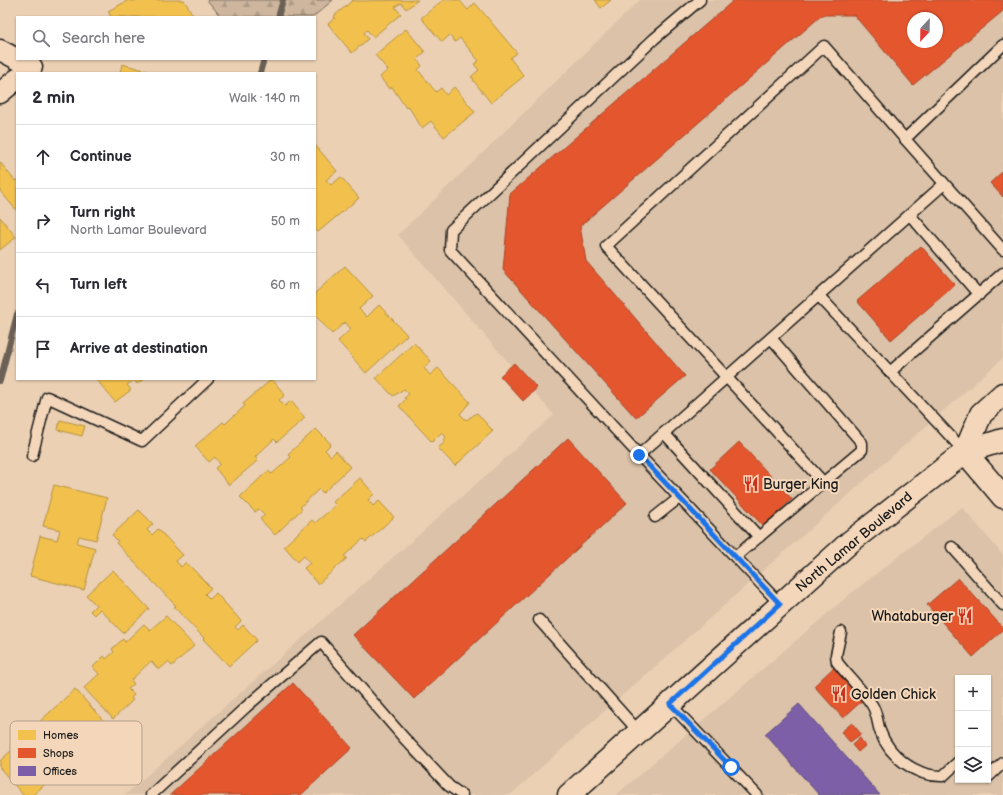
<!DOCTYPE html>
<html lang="en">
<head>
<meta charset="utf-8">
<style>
  :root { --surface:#fff; --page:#f7f7f7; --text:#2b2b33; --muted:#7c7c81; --line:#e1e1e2 }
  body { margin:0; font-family:"Balsamiq Sans",sans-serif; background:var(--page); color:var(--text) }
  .controls { position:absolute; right:12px; bottom:12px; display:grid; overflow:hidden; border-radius:0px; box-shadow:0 1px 3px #0004 }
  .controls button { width:36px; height:36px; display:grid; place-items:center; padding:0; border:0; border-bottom:1px solid var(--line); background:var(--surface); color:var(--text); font:20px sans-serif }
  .compass { position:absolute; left:907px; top:12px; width:36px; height:36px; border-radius:50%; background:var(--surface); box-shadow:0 1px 3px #0004; rotate:202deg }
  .stop { position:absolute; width:12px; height:12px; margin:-9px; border:3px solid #1a73e8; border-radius:50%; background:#fff }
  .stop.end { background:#1a73e8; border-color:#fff; box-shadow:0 1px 4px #0008 }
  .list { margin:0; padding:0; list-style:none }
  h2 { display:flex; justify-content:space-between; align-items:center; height:52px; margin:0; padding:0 16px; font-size:17px }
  h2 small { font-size:13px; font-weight:400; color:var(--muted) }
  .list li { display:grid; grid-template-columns:26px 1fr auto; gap:12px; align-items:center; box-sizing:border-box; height:64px; padding:0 16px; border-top:1px solid var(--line) }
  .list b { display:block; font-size:15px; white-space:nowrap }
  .list p { margin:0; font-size:13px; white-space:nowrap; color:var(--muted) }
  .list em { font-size:13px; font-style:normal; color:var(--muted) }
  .icon { flex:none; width:22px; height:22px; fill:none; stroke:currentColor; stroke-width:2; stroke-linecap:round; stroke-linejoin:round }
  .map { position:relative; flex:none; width:1003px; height:795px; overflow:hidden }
  .search { position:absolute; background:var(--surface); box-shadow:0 1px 3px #0004; left:16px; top:16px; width:300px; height:44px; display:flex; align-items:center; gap:10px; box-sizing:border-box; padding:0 14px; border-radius:0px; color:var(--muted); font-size:15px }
  .panel { position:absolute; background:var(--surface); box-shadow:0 1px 3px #0004; left:16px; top:72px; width:300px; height:308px; border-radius:0px }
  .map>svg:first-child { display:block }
  .built { fill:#dbc2a8; fill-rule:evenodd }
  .forest { fill:url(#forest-firs); stroke:#74685d }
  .homes { fill:#f2c14e; stroke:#b2903f }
  .shops { fill:#e4572e; stroke:#a84529; fill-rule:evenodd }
  .offices { fill:#7b5ea7; stroke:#5e4a7d }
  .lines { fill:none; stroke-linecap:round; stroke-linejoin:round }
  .stream { stroke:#6b6056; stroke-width:6 }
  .service-casing { stroke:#1c1c1c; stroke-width:13 }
  .minor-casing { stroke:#1c1c1c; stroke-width:23 }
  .tertiary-casing { stroke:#1c1c1c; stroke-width:25 }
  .primary-casing { stroke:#1c1c1c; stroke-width:25 }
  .service { stroke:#f4d7ba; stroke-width:10 }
  .minor { stroke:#f4d7ba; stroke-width:20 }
  .tertiary { stroke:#f4d7ba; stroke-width:22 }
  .primary { stroke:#f4d7ba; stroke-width:22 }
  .route { stroke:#1a73e8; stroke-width:5 }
  .labels { text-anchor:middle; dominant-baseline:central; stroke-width:4; stroke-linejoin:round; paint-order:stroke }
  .poi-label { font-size:14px; fill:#1c1c1c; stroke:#f4d7ba; text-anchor:start }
  .street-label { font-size:14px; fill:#1c1c1c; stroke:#f4d7ba }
  .key { fill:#f4d7ba; stroke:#b39f8b; stroke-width:1 }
  .key-label { font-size:11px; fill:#1c1c1c }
</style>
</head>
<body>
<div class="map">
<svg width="1003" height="795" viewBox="0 0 1003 795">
  <defs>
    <pattern id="forest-firs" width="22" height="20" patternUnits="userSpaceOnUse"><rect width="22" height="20" fill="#cdb59e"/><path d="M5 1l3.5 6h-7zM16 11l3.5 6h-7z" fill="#af9b88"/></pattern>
  </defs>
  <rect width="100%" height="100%" fill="#ebd0b4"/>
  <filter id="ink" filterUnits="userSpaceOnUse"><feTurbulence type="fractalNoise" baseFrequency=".025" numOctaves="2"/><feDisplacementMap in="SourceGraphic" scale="8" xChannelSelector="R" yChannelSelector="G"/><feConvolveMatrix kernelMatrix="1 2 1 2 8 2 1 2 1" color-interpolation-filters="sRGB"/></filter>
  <g filter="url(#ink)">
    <!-- built -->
    <g class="built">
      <path d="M640,0H1003V358L510,795H125L554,415L398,235ZM913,18H937V42H913Z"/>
      <path d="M962,507L1003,555V795H616L849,595ZM958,678H988V780H958Z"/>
    </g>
    <!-- forest -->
    <polygon class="forest" points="207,0 333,0 313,17 221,17"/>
    <!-- homes -->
    <g class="homes">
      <polygon points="129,0 133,2 136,0 184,0 194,17 111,17 108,11"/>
      <polygon points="353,0 356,1 418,0 406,9 401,3 395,7 401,14 373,37 367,30 364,33 368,39 352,53 328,24 335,18 334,16"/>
      <polygon points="443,0 459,0 468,10 475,3 517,53 510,58 524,76 491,103 473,80 474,79 471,77 479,70 474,64 479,61 460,38 455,42 450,35 442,42 421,18"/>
      <polygon points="595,0 611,0 601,8"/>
      <polygon points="406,29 425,52 417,59 422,66 418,70 436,92 441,88 446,95 454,87 475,112 444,137 431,121 422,128 408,106 406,108 392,87 389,89 380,77 388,70 375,55"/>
      <polygon points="122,64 148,71 147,73 120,73"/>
      <polygon points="315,145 337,171 326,180 331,185 341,177 359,198 318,232 315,229"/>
      <polygon points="0,162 15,181 17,179 17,211 0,191"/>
      <polygon points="0,217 16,237 0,250"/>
      <polygon points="345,266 373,296 359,309 367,317 379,305 407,335 366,373 338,341 351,329 345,322 332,334 315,315 315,293"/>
      <polygon points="414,343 431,361 424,368 430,375 438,368 470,402 460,414 466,420 477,413 493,431 455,466 438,448 445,442 443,441 446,437 442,432 432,442 399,406 406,399 404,398 409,394 404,389 393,396 376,378"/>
      <polygon points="96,379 144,379 137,384 134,380 127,385 131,390 115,402"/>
      <polygon points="272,379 285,395 279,400 285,406 291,401 305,418 277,442 274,439 255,457 258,460 229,485 215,468 220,464 215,457 209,462 195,446 223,422 225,424 245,406 243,404"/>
      <polygon points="60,420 85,426 82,436 58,430"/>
      <polygon points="316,429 331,444 325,450 331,456 336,451 350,467 323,493 319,489 300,507 302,509 275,535 260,519 265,515 259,509 255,512 240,497 268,471 272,474 291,457 288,454"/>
      <polygon points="360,478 374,494 368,500 373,506 379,501 394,517 366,542 363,539 344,556 347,558 318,584 304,568 310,563 304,556 298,562 284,546 312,520 315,523 336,505 333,502"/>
      <polygon points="54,485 107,498 96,540 79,536 77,543 95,548 84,590 30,576 40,536 57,540 60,530 43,526"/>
      <polygon points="139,510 153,524 147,530 152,535 158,529 183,555 176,561 181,567 186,562 211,588 205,594 210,599 216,593 241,621 235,627 238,630 243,625 257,640 229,666 203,639 204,638 174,607 176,606 116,543 118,541 112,535"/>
      <polygon points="113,570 149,609 123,633 100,609 94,615 90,611 96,605 86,595"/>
      <polygon points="166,616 194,646 172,666 168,662 159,670 151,661 131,680 134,684 128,689 134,695 131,698 133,700 113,719 84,688 99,674 93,667 104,656 106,659 114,652 112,649 123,639 125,642 144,624 150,630"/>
      <polygon points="75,689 109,727 89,745 84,739 75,748 68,741 46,761 50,764 44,770 51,779 33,795 23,795 0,768 0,761 12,750 11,748"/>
    </g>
    <!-- shops -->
    <g class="shops">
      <path d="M734,0H1003V11L913,85L854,15H822L580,226L586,261L685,376L636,418L503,270L510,194ZM913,18H937V42H913Z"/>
      <polygon points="1003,171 1003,197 990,183"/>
      <polygon points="921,246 955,285 891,340 857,301"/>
      <polygon points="514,363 537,388 523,401 500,376"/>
      <polygon points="568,438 627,503 414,699 353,635"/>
      <polygon points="739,442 792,499 763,526 710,469"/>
      <polygon points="958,578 1003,628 1003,630 973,657 927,605"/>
      <polygon points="834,667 840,674 843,672 855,685 852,688 863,700 843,718 814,686"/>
      <polygon points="293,683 352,748 301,795 170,795"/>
      <polygon points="852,723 861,734 850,742 841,732"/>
      <polygon points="860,738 865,746 858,752 852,745"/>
    </g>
    <!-- offices -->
    <polygon class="offices" points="799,704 880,795 819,795 765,734"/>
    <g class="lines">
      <!-- stream -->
      <g class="stream">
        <polyline points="278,17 283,0"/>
        <polyline points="260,73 264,59"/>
        <polyline points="0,381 17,314"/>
      </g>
      <defs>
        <g id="service">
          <polyline points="700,0 654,39 451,230 450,250 639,455 780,604"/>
          <polyline points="1003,45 905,139 1003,250"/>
          <polyline points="910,215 979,295"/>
          <polyline points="819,296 965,452"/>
          <polyline points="890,372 1003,273"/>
          <polyline points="664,433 759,537"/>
          <polyline points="639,455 944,184"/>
          <polyline points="32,456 47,397 142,441 208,379"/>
          <polyline points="823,482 606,246 824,46 905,139"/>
          <polyline points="655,517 679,498"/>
          <polyline points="952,547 1003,605"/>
          <polyline points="735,557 862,450 862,443 771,338"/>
          <polyline points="539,620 639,732"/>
          <path d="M841,632L836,655L837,662C848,676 862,690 872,705C877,712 877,722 880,731C889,756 916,777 943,776L958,762"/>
          <polyline points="670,704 757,795"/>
          <polyline points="988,777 1003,763"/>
          <polyline points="151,795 246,707 321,642 404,738 449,786 462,795"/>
        </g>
        <g id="minor">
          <polyline points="0,50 32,67 25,73"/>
          <polyline points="0,93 17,79"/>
        </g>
        <polyline id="tertiary" points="965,452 1003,497"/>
        <g id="primary">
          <polyline points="965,452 1003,440"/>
          <polyline points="569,795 850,542 965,452 981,414 1003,394"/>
        </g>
      </defs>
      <!-- service casing -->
      <use href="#service" class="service-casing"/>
      <!-- minor casing -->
      <use href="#minor" class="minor-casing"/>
      <!-- tertiary casing -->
      <use href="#tertiary" class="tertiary-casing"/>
      <!-- primary casing -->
      <use href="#primary" class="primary-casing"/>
      <!-- service -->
      <use href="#service" class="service"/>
      <!-- minor -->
      <use href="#minor" class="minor"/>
      <!-- tertiary -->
      <use href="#tertiary" class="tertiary"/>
      <!-- primary -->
      <use href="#primary" class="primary"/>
    </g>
  </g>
  <g class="lines" filter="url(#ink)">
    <!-- route -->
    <polyline class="route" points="639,455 780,604 670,704 731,767"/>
  </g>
  <!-- icons -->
  <defs>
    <symbol id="restaurant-bare" viewBox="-9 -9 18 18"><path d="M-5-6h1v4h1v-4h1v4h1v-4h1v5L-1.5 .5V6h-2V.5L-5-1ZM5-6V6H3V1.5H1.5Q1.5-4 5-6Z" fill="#c8321e" stroke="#f4d7ba" stroke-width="2.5" paint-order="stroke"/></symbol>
  </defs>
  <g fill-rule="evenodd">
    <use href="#restaurant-bare" x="740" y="473" width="22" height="22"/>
    <use href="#restaurant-bare" x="954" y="605" width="22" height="22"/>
    <use href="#restaurant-bare" x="828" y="683" width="22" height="22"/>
  </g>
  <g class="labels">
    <!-- poi labels -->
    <g class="poi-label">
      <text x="763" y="484">Burger King</text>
      <text x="953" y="616" text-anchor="end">Whataburger</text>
      <text x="851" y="694">Golden Chick</text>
    </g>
    <!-- street labels -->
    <g class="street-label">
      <text transform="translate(854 542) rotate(-40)">North Lamar Boulevard</text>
    </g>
  </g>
  <!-- legend -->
  <rect x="10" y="721" width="132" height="64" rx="6" class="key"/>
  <rect x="18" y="730" width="18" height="10" fill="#f2c14e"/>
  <rect x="18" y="748" width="18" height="10" fill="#e4572e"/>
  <rect x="18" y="766" width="18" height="10" fill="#7b5ea7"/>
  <g class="key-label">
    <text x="43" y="739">Homes</text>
    <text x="43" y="757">Shops</text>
    <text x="43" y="775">Offices</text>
  </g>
</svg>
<div class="controls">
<button>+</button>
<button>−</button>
<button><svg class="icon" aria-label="layers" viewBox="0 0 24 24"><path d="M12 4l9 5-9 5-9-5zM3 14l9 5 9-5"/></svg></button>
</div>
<svg class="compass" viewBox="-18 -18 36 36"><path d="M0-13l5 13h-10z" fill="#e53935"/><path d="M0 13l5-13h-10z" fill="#7c7c81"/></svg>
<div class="stop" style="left:731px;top:767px"></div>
<div class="stop end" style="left:639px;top:455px"></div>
<div class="search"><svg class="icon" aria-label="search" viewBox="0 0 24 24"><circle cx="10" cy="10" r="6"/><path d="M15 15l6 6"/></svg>Search here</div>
<section class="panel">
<h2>2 min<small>Walk · 140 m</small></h2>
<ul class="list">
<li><svg class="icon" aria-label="ahead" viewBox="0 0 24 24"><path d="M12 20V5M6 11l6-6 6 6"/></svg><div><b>Continue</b></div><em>30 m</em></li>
<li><svg class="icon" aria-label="right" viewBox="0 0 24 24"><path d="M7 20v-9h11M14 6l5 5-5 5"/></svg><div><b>Turn right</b><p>North Lamar Boulevard</p></div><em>50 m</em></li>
<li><svg class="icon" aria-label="left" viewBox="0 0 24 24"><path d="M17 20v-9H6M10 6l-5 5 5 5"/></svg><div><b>Turn left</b></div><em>60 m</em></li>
<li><svg class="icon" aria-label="arrive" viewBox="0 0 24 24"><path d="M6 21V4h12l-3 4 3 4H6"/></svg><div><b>Arrive at destination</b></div></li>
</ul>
</section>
</div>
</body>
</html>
